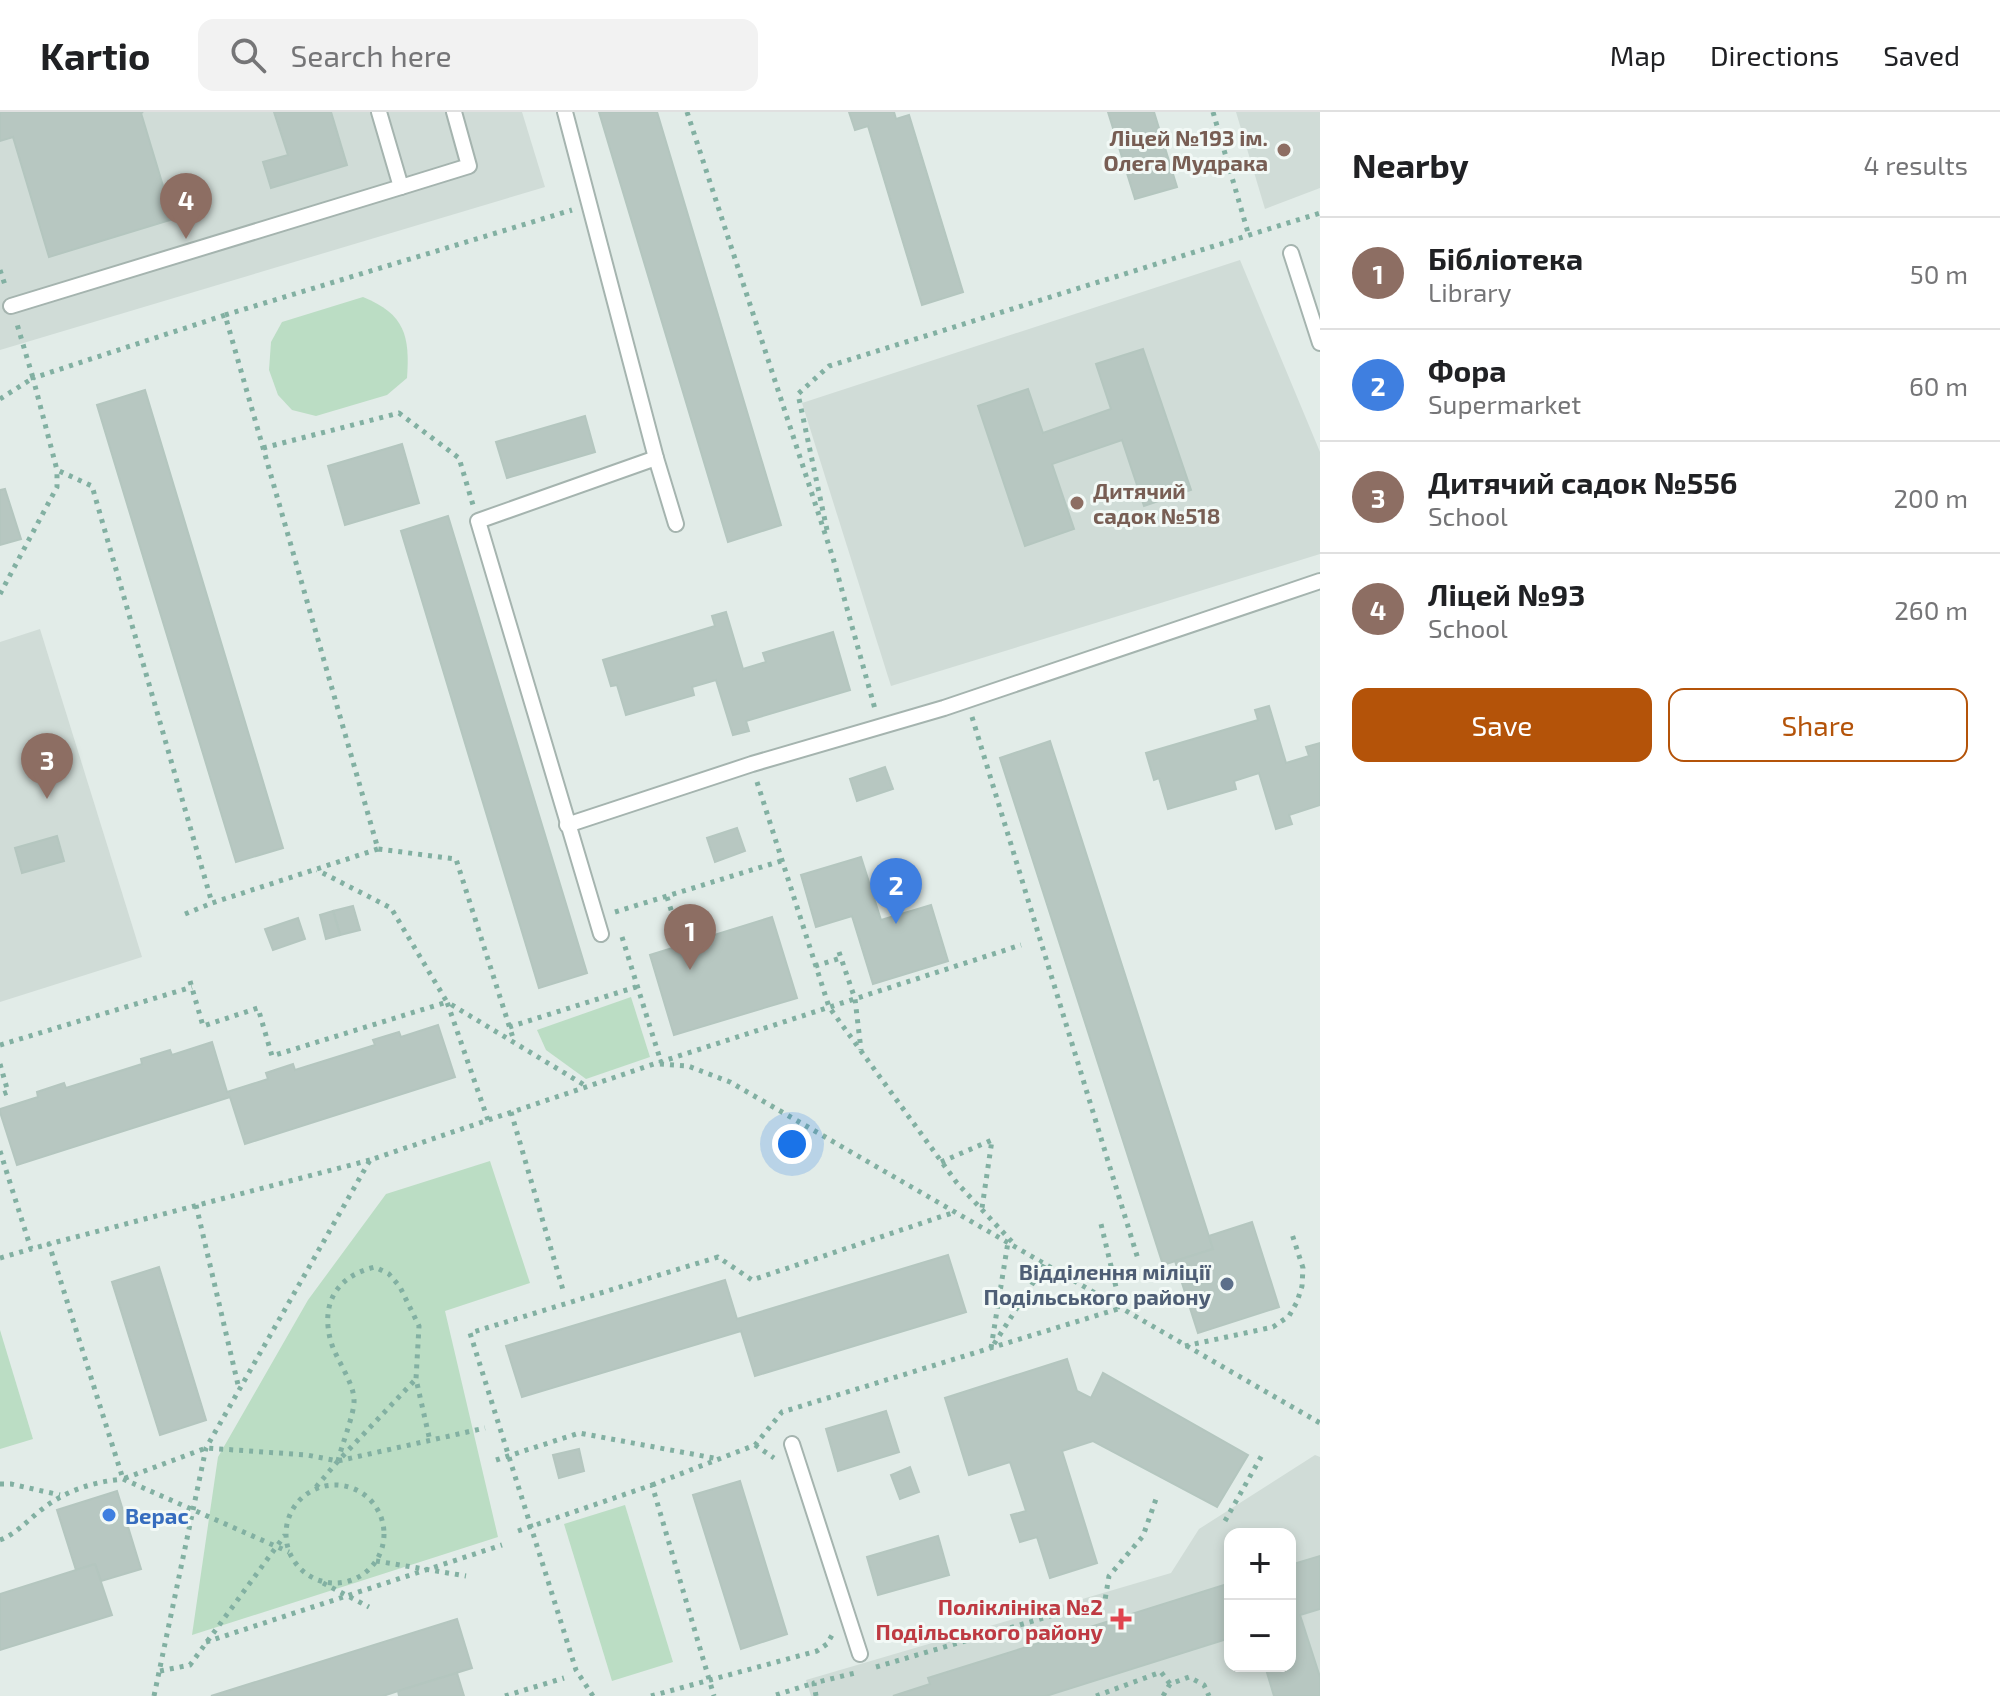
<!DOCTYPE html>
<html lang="en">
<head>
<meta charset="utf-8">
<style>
  :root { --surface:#fff; --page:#f2f2f2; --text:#202124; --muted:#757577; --line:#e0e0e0; --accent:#b45309 }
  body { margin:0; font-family:"Exo 2",sans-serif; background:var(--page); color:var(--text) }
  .controls { position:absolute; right:24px; bottom:24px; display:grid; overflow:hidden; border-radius:16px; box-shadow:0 4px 12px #0003 }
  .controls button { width:72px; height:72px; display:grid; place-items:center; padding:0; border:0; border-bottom:2px solid var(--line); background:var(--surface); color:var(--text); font:40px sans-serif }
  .you { position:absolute; left:792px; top:1032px; width:28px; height:28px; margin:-20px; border:6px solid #fff; border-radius:50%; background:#1a73e8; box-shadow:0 0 0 12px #1a73e833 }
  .badge { display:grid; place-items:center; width:52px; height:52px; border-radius:50%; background:var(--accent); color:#fff; font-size:26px; font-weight:700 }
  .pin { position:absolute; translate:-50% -66px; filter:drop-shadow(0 2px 4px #0008) }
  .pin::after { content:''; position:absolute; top:42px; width:28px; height:24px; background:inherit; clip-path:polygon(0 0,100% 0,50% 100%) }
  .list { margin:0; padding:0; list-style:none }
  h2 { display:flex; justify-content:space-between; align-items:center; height:104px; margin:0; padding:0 32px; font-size:34px }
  h2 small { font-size:26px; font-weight:400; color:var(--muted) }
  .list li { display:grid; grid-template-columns:52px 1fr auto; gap:24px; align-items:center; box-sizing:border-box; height:112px; padding:0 32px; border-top:2px solid var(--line) }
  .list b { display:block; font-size:30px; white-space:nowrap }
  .list p { margin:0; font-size:26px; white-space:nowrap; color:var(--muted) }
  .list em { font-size:26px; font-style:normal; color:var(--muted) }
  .actions { display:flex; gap:16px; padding:24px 32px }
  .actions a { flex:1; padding:18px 0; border:2px solid var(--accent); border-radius:16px; text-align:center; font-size:28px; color:var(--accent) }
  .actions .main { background:var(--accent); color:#fff }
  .icon { flex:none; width:44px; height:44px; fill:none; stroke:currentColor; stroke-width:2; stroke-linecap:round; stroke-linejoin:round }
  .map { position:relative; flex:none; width:1320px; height:1584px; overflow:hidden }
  header { display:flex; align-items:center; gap:48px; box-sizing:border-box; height:112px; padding:0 40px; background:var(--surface); border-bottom:2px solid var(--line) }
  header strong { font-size:38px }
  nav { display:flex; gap:44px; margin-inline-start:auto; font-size:28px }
  .search { width:560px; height:72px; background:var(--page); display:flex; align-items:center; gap:20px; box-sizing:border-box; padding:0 28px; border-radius:16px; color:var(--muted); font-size:30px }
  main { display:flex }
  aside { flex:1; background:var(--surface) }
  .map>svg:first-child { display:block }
  .built { fill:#d0dcd7; fill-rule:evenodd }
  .green { fill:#bbddc4 }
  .building { fill:#b7c7c1; stroke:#b4c6bf; stroke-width:2 }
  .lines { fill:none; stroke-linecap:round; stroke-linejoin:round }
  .lane-casing { stroke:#a5b4af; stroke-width:18 }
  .path { stroke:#82b0a2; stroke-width:5; stroke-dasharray:4 6; stroke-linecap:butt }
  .lane { stroke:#fff; stroke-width:14 }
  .education-dot { fill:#8d6e63; stroke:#f2f9f6; stroke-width:3 }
  .service-dot { fill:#5c6f8a; stroke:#f2f9f6; stroke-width:3 }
  .shop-dot { fill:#3f7fe0; stroke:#f2f9f6; stroke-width:3 }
  .health-dot { fill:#e0444e; stroke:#f2f9f6; stroke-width:3 }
  .labels { text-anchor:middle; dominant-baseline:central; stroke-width:6; stroke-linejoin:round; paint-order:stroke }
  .education-label { font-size:22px; font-weight:bold; fill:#785e54; stroke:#f2f9f6; text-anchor:end }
  .service-label { font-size:22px; font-weight:bold; fill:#4e5e75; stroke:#f2f9f6; text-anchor:end }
  .shop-label { font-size:22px; font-weight:bold; fill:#366cbe; stroke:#f2f9f6; text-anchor:start }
  .health-label { font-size:22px; font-weight:bold; fill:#be3a42; stroke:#f2f9f6; text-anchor:end }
</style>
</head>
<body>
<header>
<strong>Kartio</strong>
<div class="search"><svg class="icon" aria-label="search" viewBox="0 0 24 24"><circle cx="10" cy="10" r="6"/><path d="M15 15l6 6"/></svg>Search here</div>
<nav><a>Map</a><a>Directions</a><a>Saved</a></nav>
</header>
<main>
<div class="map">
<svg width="1320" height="1584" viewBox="0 0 1320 1584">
  <rect width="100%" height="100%" fill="#e2ece8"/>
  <!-- built -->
  <g class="built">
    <polygon points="0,0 522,0 545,75 0,238"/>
    <polygon points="1236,0 1320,0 1320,76 1265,97"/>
    <polygon points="1240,148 1320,340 1320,442 891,574 802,291"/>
    <polygon points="40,517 142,845 0,890 0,530"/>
    <path d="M1315,1343L1320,1345V1584H811L806,1568L1171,1461L1199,1417ZM1230,1422H1290V1554H1230Z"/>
  </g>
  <!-- green -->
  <g class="green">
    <path d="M363,185C405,202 410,224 407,266L387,283L316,304L292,298L278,283L269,258L271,230L282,210Z"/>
    <polygon points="631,885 650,945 586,967 546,938 537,918"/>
    <polygon points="490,1049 530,1171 445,1199 498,1425 192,1523 218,1345 308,1188 386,1082"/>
    <polygon points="0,1218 33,1327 0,1337"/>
    <polygon points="625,1393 673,1550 612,1569 564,1412"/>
  </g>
  <!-- building -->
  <g class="building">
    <polygon points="0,0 143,0 141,1 173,107 49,145 13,25 0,29"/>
    <polygon points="274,0 331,0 347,53 271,76 263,50 288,43"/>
    <polygon points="599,0 657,0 781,413 728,430"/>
    <polygon points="849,0 894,0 896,7 909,3 963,180 922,193 868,14 855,18"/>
    <polygon points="1108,0 1154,0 1177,75 1135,87"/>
    <polygon points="1143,237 1191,378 1144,394 1122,328 1052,352 1074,417 1025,434 978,294 1028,277 1043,321 1111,297 1096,252"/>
    <polygon points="145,278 283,736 236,750 97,293"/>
    <polygon points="585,304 595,340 507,366 496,330"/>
    <polygon points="402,332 419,391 345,413 328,354"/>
    <polygon points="5,377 21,427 0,433 0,378"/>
    <polygon points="448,404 587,861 539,876 401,419"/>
    <polygon points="726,500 743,557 766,550 763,541 833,520 850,578 746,609 749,619 733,623 716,568 692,575 694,583 626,603 617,573 611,574 603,548 715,514 712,504"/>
    <polygon points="1269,594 1286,651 1309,644 1306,635 1320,631 1320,693 1289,703 1292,712 1276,717 1259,661 1234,669 1236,677 1168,697 1159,666 1154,668 1146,641 1258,608 1255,598"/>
    <polygon points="1050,629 1213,1137 1163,1153 1000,646"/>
    <polygon points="885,655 893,677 857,689 850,667"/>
    <polygon points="737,716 745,739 715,750 707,726"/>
    <polygon points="57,724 64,749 22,761 15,736"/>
    <polygon points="861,745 881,808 931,793 948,849 873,872 852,804 816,815 801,763"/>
    <polygon points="353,794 360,818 340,823 333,799"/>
    <polygon points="333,799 340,823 326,827 320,803"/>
    <polygon points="772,805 797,886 674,923 650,843"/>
    <polygon points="298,806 305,827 273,838 265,817"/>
    <polygon points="438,913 455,965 245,1032 230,985 17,1053 0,1000 0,997 38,985 37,980 64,971 66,976 142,952 141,947 170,938 172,943 212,930 227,980 268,967 266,961 293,952 295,958 375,933 373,928 399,920 401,925"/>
    <polygon points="1252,1110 1279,1195 1198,1221 1175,1149 1213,1137 1209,1124"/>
    <polygon points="948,1143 966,1200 755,1264 741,1219 522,1285 506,1234 725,1168 737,1207"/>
    <polygon points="159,1155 206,1308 160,1323 112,1170"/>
    <polygon points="1067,1247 1077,1279 1091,1286 1103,1261 1248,1343 1217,1395 1093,1329 1062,1339 1097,1451 1050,1466 1037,1425 1020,1430 1011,1403 1026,1399 1010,1350 969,1363 945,1286"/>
    <polygon points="886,1299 899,1340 838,1359 826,1317"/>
    <polygon points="579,1337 584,1359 559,1366 553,1343"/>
    <polygon points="910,1355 919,1380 900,1387 891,1363"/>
    <polygon points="740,1369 787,1522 741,1537 693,1383"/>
    <polygon points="117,1379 141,1457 101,1469 95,1452 76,1458 57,1398"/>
    <polygon points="938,1424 949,1463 878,1483 867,1445"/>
    <polygon points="1320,1444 1320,1497 1300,1503 1320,1565 1320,1584 1274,1584 1265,1554 1290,1554 1290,1453"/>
    <polygon points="95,1452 112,1503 0,1538 0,1482"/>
    <polygon points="1230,1471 1230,1526 1046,1584 893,1584 930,1572 928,1566"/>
    <polygon points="457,1507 472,1556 398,1579 383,1584 211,1584"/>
    <polygon points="457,1561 464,1584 399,1584 398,1579"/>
  </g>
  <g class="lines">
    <defs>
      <g id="lane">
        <polyline points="565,0 656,346 676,412"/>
        <polyline points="401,75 469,54 454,0"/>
        <polyline points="1291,141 1320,231"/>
        <polyline points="11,194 401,75 379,0"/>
        <polyline points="567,713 752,652 944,596 1320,469"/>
        <polyline points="601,822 478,409 656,346"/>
        <polyline points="792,1332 860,1542"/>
      </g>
    </defs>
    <!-- lane casing -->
    <use href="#lane" class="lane-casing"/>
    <!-- path -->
    <g class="path">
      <polyline points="687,0 833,446 875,597"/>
      <polyline points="1213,0 1249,124"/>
      <polyline points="0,158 6,176"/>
      <polyline points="225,203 572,98"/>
      <polyline points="0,287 33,266 17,212"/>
      <polyline points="263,336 399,301 459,346 473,393"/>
      <polyline points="827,418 798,282 829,254 1320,101"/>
      <polyline points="0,482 57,375 57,358"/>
      <polyline points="972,605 1138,1147"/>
      <polyline points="757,670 829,895 957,1071 1014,1132"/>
      <polyline points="378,737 212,791 92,374 57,358 33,266 225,203 378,737 456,747 514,929"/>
      <polyline points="667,785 677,817"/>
      <polyline points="615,800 781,749"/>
      <polyline points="185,802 212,791"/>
      <polyline points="622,825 661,950"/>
      <polyline points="839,840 855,887 861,938"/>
      <polyline points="815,854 841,846"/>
      <polyline points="190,869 203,914 258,896 272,944 447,890 391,796 317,758"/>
      <polyline points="509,915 636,875"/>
      <polyline points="0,933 192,875"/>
      <polyline points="0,952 8,980 0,983"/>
      <polyline points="660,952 688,954 730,970 1320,1311"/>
      <polyline points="511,1000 563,1178"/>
      <polyline points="488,1008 447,890 586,974"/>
      <polyline points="0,1039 31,1137 49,1132"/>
      <polyline points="370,1048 49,1132 123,1367 206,1336 307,1343 338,1349 485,1316"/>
      <polyline points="941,1050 992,1028 982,1096"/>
      <polyline points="196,1093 239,1277"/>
      <polyline points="0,1146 31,1137"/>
      <polyline points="994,1232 1045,1152"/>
      <polyline points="1185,1234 1273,1215 1289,1204 1297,1190 1302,1174 1303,1156 1291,1119"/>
      <polyline points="991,1236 1008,1130"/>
      <polyline points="755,1333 774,1346"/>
      <polyline points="496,1348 579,1321 719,1347"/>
      <path d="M338,1349C341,1335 355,1300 354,1288C354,1271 336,1247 331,1230C320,1191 337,1164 375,1155L389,1162L400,1175L419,1214L416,1267L430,1329"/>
      <polyline points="0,1372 11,1372 60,1383"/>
      <polyline points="652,1373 755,1333 782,1300 1121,1196 1101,1112"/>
      <circle cx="335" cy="1422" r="49"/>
      <polyline points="316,1375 338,1349 415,1268"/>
      <polyline points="1225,1409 1262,1343"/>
      <polyline points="518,1419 652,1373 714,1584"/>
      <path d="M0,1428C16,1422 27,1409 41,1398C65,1379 92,1370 123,1367L289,1440"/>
      <polyline points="376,1449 466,1464"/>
      <polyline points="323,1471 369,1495"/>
      <polyline points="206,1530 502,1433"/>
      <polyline points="876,1555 1105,1488 1109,1464 1143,1424 1156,1387"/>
      <polyline points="160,1559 190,1553 285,1423"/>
      <polyline points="776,1583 814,1571"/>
      <polyline points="154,1584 206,1336 370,1048 654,952 1021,833"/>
      <polyline points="505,1584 564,1566"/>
      <polyline points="593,1584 576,1558 470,1221 718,1145 752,1168 955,1100"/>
      <polyline points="651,1584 817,1539 827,1532 832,1523"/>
      <polyline points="816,1584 814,1571 855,1561"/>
      <polyline points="1096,1584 1161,1560 1170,1572"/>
      <polyline points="1163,1584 1170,1572 1189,1565 1204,1573 1209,1584"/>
    </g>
    <!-- lane -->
    <use href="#lane" class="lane"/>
  </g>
  <!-- markers -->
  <g class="education-dot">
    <circle cx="1284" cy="38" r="8"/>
    <circle cx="1077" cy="391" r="8"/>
  </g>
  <circle class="service-dot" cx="1227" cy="1172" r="8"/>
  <circle class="shop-dot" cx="109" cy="1403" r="8"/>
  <path class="health-dot" d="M1117 1495h8v8h8v8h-8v8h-8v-8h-8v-8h8z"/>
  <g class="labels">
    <!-- education labels -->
    <g class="education-label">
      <text x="1268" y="25">Ліцей №193 ім.<tspan x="1268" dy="25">Олега Мудрака</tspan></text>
      <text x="1093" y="378" text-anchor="start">Дитячий<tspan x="1093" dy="25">садок №518</tspan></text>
    </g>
    <!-- service labels -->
    <g class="service-label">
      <text x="1211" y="1159">Відділення міліції<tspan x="1211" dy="25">Подільського району</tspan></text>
    </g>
    <!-- shop labels -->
    <g class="shop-label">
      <text x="125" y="1403">Верас</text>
    </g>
    <!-- health labels -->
    <g class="health-label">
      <text x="1103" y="1494">Поліклініка №2<tspan x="1103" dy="25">Подільського району</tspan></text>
    </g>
  </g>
</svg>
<div class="controls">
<button>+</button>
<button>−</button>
</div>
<div class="you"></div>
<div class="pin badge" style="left:690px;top:858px;background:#8d6e63">1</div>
<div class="pin badge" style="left:896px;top:812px;background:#3f7fe0">2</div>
<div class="pin badge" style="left:47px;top:687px;background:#8d6e63">3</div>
<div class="pin badge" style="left:186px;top:127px;background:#8d6e63">4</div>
</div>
<aside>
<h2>Nearby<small>4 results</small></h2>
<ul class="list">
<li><span class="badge" style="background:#8d6e63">1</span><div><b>Бібліотека</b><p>Library</p></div><em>50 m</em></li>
<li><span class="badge" style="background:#3f7fe0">2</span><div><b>Фора</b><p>Supermarket</p></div><em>60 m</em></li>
<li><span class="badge" style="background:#8d6e63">3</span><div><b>Дитячий садок №556</b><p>School</p></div><em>200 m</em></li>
<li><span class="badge" style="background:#8d6e63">4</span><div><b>Ліцей №93</b><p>School</p></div><em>260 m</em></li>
</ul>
<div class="actions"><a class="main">Save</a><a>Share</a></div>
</aside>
</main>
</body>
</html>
